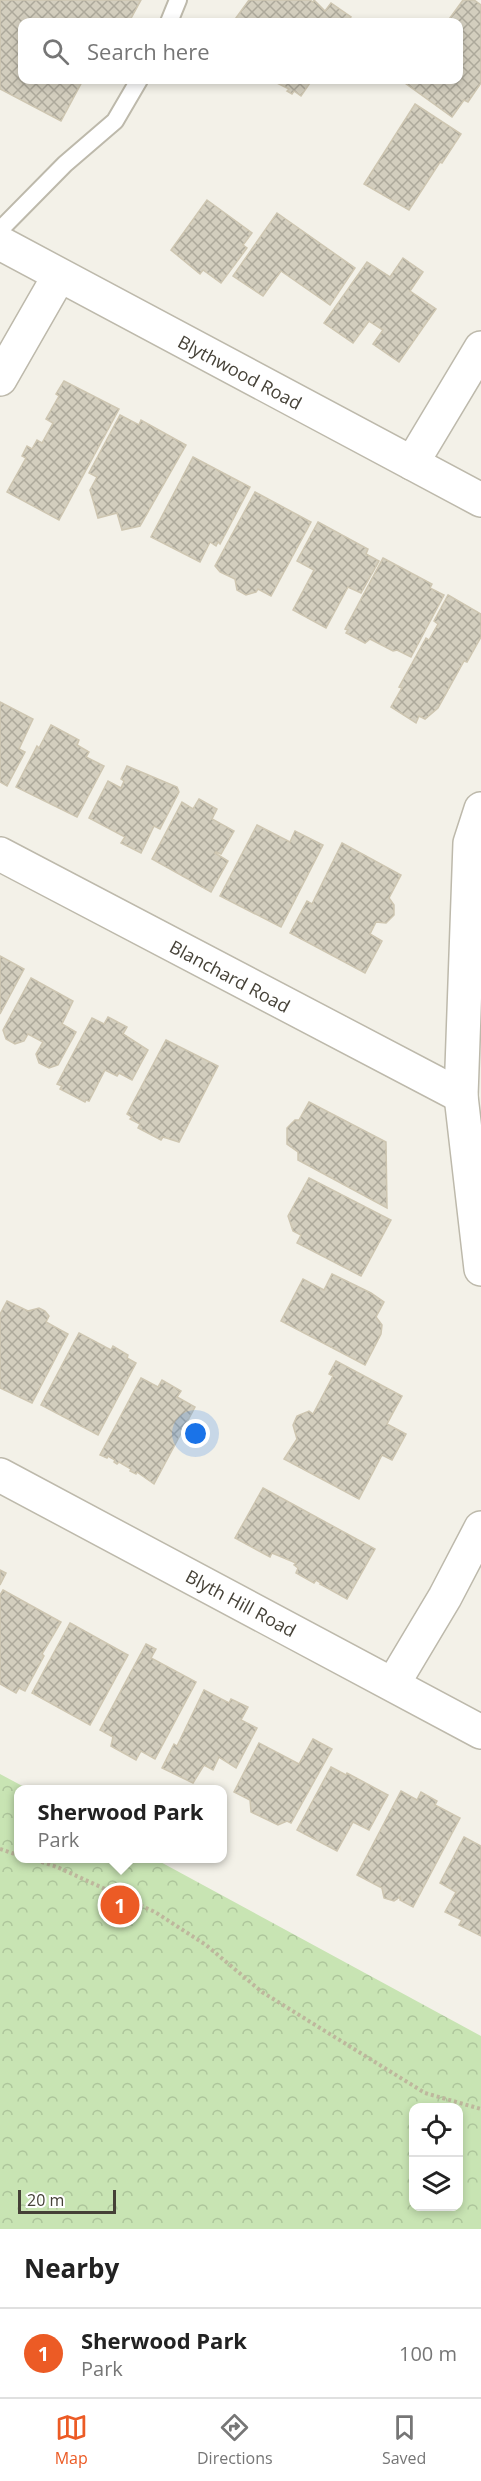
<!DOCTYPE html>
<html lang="en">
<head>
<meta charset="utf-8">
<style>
  :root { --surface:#fff; --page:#f6f6f6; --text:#222; --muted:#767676; --line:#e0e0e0; --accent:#ec5b25 }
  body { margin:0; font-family:"Open Sans",sans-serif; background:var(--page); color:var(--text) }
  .controls { position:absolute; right:18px; bottom:18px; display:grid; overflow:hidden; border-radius:12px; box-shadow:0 3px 9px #0003 }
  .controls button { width:54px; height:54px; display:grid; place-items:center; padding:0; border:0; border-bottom:2px solid var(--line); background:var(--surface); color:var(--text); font:30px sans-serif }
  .scale { position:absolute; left:18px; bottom:15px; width:98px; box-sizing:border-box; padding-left:6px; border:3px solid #454137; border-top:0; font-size:16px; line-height:21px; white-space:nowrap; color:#454137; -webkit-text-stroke:4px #fff; paint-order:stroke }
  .you { position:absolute; left:196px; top:1434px; width:21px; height:21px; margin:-15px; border:4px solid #fff; border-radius:50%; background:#1a73e8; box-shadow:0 0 0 9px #1a73e833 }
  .badge { display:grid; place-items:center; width:39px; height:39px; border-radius:50%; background:var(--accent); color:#fff; font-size:20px; font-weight:700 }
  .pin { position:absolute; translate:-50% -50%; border:3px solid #fff; box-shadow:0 2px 6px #0006 }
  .popup { position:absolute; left:14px; top:1785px; width:213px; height:78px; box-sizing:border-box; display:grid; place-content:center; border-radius:12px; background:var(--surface); filter:drop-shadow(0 2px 4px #0005); font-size:20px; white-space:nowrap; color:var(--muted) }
  .popup b { font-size:22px; color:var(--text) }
  .popup::after { content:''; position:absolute; left:50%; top:100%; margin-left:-12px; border:12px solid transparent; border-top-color:var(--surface) }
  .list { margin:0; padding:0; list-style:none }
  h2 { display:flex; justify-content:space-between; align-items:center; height:78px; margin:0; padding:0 24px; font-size:26px }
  h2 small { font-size:20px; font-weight:400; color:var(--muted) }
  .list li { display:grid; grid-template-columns:39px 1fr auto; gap:18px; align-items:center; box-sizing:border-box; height:90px; padding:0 24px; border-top:2px solid var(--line) }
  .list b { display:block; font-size:22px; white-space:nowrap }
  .list p { margin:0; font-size:20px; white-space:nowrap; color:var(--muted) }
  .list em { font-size:20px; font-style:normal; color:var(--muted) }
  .icon { flex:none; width:33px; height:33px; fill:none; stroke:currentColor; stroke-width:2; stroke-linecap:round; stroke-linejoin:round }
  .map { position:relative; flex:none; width:481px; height:2229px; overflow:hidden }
  .search { position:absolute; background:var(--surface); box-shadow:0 3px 9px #0003; left:18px; right:18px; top:18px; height:66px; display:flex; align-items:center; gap:15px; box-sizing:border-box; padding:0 21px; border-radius:12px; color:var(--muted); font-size:22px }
  .sheet { height:168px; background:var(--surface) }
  nav { display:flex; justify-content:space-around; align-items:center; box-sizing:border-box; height:84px; border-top:2px solid var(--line); background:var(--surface); font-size:16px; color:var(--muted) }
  nav a { display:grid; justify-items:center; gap:3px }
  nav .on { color:var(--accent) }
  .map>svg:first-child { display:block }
  .forest { fill:url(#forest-crowns); fill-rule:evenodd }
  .building { fill:url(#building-cross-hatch); stroke:#cec6b1; stroke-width:1.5 }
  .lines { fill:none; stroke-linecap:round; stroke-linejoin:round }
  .service-casing { stroke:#bdb9ab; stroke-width:20 }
  .minor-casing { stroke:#bdb9ab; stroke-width:36 }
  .tertiary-casing { stroke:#bdb9ab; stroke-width:36 }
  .path { stroke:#beb79d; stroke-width:4; stroke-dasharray:3 3; stroke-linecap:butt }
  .service { stroke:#fff; stroke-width:16 }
  .minor { stroke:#fff; stroke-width:33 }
  .tertiary { stroke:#fff; stroke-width:33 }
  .labels { text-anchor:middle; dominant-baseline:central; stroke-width:4.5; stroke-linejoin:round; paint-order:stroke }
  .street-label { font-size:18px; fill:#454137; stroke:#fff }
</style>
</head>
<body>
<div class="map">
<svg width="481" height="2229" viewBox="0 0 481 2229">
  <defs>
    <pattern id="forest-crowns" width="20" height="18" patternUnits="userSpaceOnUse" patternTransform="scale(1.5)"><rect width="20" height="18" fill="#c8e4b3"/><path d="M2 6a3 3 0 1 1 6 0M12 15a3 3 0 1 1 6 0" fill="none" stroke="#adc59b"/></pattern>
    <pattern id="building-cross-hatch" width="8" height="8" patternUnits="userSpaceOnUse" patternTransform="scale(1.5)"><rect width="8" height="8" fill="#d3cebe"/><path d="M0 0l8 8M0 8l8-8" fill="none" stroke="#ada99b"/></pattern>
  </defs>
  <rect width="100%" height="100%" fill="#f3f1e8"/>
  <!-- forest -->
  <path class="forest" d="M0,1774L28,1789L18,1790V1858L155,1859L481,2036V2229H0ZM414,2108H458V2206H414Z"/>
  <!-- building -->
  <g class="building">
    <polygon points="0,0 141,0 129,22 22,22 22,80 83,80 61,121 0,89"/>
    <polygon points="249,0 310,0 313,2 314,0 325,11 331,3 351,17 347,22 233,22"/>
    <polygon points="463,0 474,0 481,5 481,83 468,102 464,100 452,117 405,83 407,80 458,80 458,22 447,22"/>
    <polygon points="271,80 312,80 301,96 294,91 292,94 287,91 289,89"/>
    <polygon points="415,104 461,134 442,163 440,162 409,210 364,184"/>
    <polygon points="207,200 252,233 243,245 247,248 221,283 203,270 200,274 171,250"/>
    <polygon points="277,213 355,268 330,305 281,271 263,296 233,276"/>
    <polygon points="403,258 423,272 410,291 436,309 399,362 373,344 383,330 369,321 353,343 324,323 367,262 390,277"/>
    <polygon points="64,381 119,409 59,520 7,492 26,458 22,456 27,446 32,449 37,440 42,443 53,423 46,419 59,396 56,394"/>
    <polygon points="120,415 139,425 141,420 186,445 140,526 122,530 117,513 98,518 90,490 97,477 89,473"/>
    <polygon points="193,457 250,487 220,544 218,542 216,546 210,542 200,562 151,537"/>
    <polygon points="255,492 311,522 271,596 258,589 256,592 246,595 237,590 235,579 220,572 215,566"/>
    <polygon points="318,522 368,549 366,554 379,561 361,593 348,587 326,628 293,610 314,570 297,561"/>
    <polygon points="383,558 432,584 430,588 444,595 411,657 397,650 393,651 370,639 365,643 346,633 348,630 345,629"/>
    <polygon points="448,595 481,614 481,637 467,662 464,661 438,708 425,719 419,716 416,723 391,707 402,688 399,687 426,638 429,640 438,624 434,621"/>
    <polygon points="0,702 33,719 19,749 25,752 7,786 0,782"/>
    <polygon points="51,725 79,740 77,745 89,752 86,757 104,766 77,817 16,787 37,746 39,748"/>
    <polygon points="127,766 177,787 179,792 160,829 154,826 141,853 121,843 125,837 89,818 108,781 121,788 124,781 121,779"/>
    <polygon points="199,799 217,809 212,819 234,831 221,854 216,852 215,853 228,861 211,892 152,859 182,802 193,809"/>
    <polygon points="257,825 290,842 295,831 323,845 281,927 220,896"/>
    <polygon points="342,843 401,875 389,898 394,905 394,915 386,923 376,922 370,934 382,941 365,973 290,933 307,901 312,904"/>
    <polygon points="0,956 24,969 0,1014"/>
    <polygon points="31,978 73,1001 62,1024 76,1032 58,1065 49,1068 39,1063 36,1054 43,1042 28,1034 24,1041 15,1044 6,1039 3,1030"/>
    <polygon points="108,1017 127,1027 123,1034 148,1050 132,1080 119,1073 117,1076 105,1070 89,1101 86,1100 85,1102 60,1089 62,1086 57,1084 92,1018 104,1024"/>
    <polygon points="166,1040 218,1066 179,1142 163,1137 161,1140 138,1128 140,1124 130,1119 132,1117 127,1114"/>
    <polygon points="309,1102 386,1142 387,1208 298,1160 298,1152 287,1144 287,1128 295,1120 299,1120"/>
    <polygon points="309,1178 391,1220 361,1276 297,1243 301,1235 293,1231 288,1216"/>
    <polygon points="332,1274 371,1293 384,1302 376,1317 382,1325 381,1334 365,1365 281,1321 303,1279 324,1290"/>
    <polygon points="7,1301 28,1311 39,1308 45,1311 49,1316 46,1322 68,1334 32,1403 0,1388 0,1314"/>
    <polygon points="79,1333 111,1350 113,1346 128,1355 127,1358 136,1363 98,1435 41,1405"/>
    <polygon points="336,1361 402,1396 387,1424 406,1434 392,1460 382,1455 359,1499 284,1459 297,1439 293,1425 297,1416 309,1411 313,1414 333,1376 329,1374"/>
    <polygon points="141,1378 158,1387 162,1380 181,1391 177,1397 195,1407 154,1484 137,1472 136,1474 130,1471 131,1469 119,1462 117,1464 114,1462 115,1460 108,1456 107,1458 100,1455"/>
    <polygon points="263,1488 375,1549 347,1599 320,1584 321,1583 316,1580 314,1583 296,1573 298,1568 294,1565 296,1563 272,1553 270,1557 235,1538"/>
    <polygon points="0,1570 6,1573 0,1585"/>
    <polygon points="3,1590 61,1622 42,1654 44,1656 25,1691 19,1688 16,1693 0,1684 0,1595"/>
    <polygon points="70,1623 128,1655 90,1725 32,1693"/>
    <polygon points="146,1644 156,1649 151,1658 196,1682 155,1759 141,1751 136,1760 111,1746 113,1737 100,1730"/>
    <polygon points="204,1690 229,1703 231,1699 248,1707 241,1720 257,1728 236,1768 219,1757 213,1770 204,1765 193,1783 162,1768 174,1744 177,1746"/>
    <polygon points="313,1739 332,1749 291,1823 287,1821 278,1825 251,1812 250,1800 234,1792 259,1743 299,1764"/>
    <polygon points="331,1767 346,1775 347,1773 388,1795 369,1830 353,1822 337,1851 297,1830"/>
    <polygon points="401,1791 417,1800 421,1792 437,1801 435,1805 460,1818 413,1907 400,1900 400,1897 394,1901 384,1898 382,1888 357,1875"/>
    <polygon points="464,1837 481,1846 481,1936 459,1925 462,1920 445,1912 456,1892 440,1883"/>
  </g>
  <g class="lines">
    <defs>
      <g id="service">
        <polyline points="169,22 178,0"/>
        <polyline points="0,230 65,164 115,121 139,80"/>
      </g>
      <g id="minor">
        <polyline points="0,379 59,276"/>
        <polyline points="412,463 481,348"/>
        <polyline points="481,809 470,843 461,1096 481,1269"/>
        <polyline points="0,854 461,1096"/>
        <polyline points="0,1475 481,1732"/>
        <polyline points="393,1684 445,1597 481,1528"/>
      </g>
      <polyline id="tertiary" points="0,243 481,500"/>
    </defs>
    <!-- service casing -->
    <use href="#service" class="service-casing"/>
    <!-- minor casing -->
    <use href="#minor" class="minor-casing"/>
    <!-- tertiary casing -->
    <use href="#tertiary" class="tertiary-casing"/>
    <!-- path -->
    <g class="path">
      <polyline points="0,1849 18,1855"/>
      <polyline points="30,1858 57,1867 155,1912 206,1945 262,1992 425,2093 481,2109"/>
    </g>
    <!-- service -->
    <use href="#service" class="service"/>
    <!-- minor -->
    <use href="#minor" class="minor"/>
    <!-- tertiary -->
    <use href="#tertiary" class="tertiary"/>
  </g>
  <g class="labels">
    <!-- street labels -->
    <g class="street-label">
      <text transform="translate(240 372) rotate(28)">Blythwood Road</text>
      <text transform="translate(230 976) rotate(28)">Blanchard Road</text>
      <text transform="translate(241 1603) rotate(28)">Blyth Hill Road</text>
    </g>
  </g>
</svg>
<div class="controls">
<button><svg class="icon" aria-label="locate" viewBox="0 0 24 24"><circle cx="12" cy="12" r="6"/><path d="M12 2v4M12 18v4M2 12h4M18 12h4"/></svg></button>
<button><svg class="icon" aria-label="layers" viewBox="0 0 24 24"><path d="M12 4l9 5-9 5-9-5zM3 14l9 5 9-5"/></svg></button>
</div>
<div class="scale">20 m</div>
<div class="you"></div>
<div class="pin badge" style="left:120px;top:1905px">1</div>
<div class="popup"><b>Sherwood Park</b>Park</div>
<div class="search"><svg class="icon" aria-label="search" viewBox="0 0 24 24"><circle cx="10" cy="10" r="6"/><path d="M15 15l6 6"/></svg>Search here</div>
</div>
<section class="sheet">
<h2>Nearby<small></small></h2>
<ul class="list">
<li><span class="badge">1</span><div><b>Sherwood Park</b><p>Park</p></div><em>100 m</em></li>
</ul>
</section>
<nav>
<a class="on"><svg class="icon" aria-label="map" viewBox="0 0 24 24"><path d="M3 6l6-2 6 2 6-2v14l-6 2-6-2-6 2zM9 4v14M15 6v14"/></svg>Map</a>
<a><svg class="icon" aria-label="directions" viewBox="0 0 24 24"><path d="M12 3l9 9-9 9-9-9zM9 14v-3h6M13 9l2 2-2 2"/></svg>Directions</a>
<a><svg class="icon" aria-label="saved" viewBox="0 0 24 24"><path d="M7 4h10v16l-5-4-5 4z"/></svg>Saved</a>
</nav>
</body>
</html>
